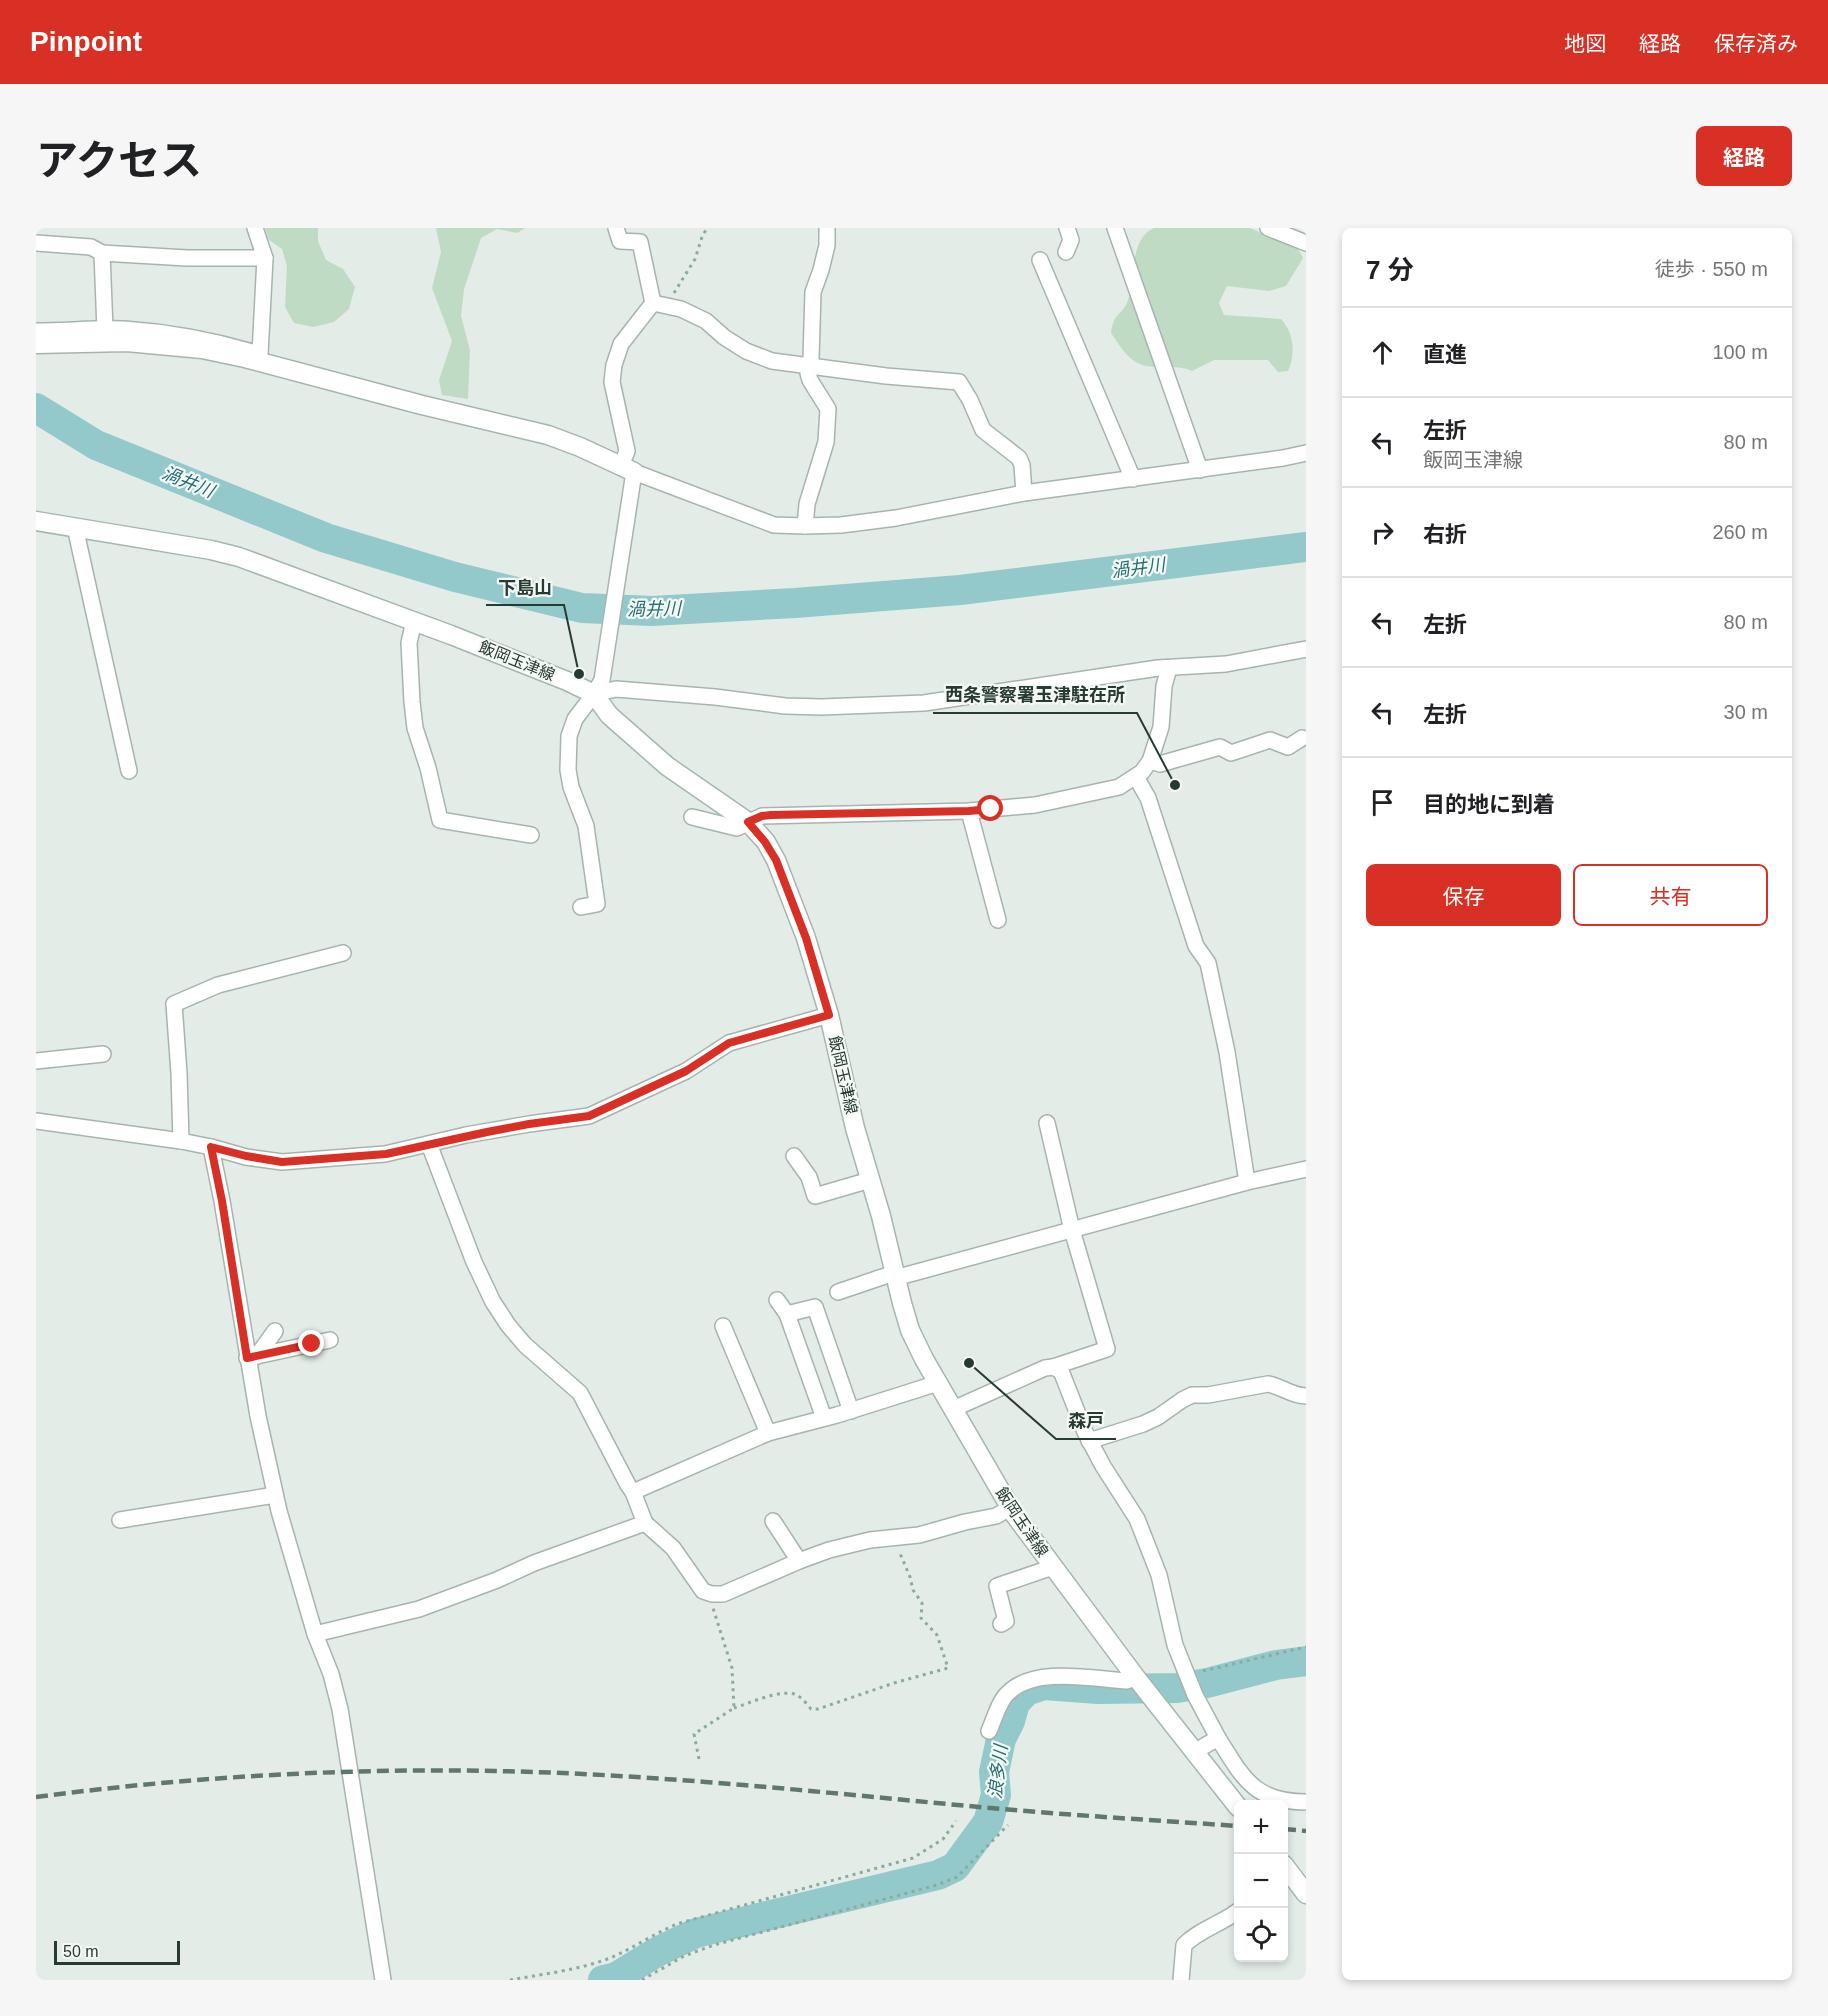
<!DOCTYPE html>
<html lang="ja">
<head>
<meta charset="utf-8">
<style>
  :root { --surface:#fff; --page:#f6f6f6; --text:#202124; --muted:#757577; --line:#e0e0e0; --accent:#d93025 }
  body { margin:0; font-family:Arial,"Noto Sans JP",sans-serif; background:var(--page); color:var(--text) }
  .controls { position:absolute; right:18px; bottom:18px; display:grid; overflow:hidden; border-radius:9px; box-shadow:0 3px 9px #0003 }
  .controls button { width:54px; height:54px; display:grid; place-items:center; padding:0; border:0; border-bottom:2px solid var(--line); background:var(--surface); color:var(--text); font:30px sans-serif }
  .scale { position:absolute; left:18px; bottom:15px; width:126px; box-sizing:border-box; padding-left:6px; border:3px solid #263c33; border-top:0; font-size:16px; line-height:21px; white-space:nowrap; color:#263c33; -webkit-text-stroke:4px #f5f9f6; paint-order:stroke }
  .stop { position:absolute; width:18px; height:18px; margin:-14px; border:4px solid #d93025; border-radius:50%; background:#fff }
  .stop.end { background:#d93025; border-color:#fff; box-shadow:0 2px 6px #0008 }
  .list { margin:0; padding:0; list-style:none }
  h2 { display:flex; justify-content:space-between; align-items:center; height:78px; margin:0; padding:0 24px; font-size:26px }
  h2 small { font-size:20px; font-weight:400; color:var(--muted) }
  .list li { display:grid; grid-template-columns:39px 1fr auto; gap:18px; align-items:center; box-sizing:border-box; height:90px; padding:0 24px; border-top:2px solid var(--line) }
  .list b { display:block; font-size:22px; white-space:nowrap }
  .list p { margin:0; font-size:20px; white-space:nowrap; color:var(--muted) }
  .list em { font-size:20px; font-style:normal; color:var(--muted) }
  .actions { display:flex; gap:12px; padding:18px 24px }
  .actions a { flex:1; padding:14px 0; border:2px solid var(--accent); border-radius:9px; text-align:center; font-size:21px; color:var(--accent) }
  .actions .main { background:var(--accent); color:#fff }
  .icon { flex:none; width:33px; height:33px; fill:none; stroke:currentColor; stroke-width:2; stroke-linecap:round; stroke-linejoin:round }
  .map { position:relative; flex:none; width:1270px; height:1752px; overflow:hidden; border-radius:9px }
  header { display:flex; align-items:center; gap:36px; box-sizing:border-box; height:84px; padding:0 30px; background:var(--accent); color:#fff }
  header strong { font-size:28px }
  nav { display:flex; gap:33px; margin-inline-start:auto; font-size:21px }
  .intro { display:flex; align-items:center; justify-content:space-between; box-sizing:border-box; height:144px; padding:0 36px }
  h1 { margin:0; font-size:42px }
  .button { padding:15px 27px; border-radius:9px; background:var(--accent); color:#fff; font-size:21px; font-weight:700 }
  main { display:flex; gap:36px; padding:0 36px }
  aside { flex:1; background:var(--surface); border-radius:9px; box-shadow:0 3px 9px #0003 }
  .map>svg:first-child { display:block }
  .green { fill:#c0dbc4 }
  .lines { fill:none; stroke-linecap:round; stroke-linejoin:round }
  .river { stroke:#93c9cb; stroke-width:30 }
  .minor-casing { stroke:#a7b4ae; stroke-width:18 }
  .tertiary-casing { stroke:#a7b4ae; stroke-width:21 }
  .secondary-casing { stroke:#a4b7ae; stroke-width:21 }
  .path { stroke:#88ac9d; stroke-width:3; stroke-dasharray:3 4.5; stroke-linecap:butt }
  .minor { stroke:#fff; stroke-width:15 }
  .tertiary { stroke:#fff; stroke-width:18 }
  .secondary { stroke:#fff; stroke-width:18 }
  .rail { stroke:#60776e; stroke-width:4.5; stroke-dasharray:12 6; stroke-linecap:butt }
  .route { stroke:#d93025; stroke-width:8 }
  .labels { text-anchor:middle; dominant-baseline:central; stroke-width:4.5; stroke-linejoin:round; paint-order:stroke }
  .street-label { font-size:16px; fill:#263c33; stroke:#f5f9f6 }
  .water-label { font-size:18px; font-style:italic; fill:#266e72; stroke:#f5f9f6 }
  .leader { fill:none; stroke:#263c33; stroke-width:2 }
  .callout-dot { fill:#263c33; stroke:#f5f9f6; stroke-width:2 }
  .callout-label { font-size:18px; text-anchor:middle; font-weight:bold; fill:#263c33; stroke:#f5f9f6; stroke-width:4.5; stroke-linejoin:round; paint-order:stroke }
</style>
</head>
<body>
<header>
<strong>Pinpoint</strong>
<nav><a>地図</a><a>経路</a><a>保存済み</a></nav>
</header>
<div class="intro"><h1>アクセス</h1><a class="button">経路</a></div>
<main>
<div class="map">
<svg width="1270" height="1752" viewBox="0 0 1270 1752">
  <rect width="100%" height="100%" fill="#e4ece8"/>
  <!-- green -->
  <g class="green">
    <polygon points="229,0 282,0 282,13 290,32 307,41 319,59 313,81 298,94 277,99 258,95 249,79 251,38 246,21 233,12"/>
    <polygon points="400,0 489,0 481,5 461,1 445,10 428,61 425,88 434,122 432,171 406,167 403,152 416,113 396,60 405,24"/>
    <path d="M1118,0H1214L1262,21L1267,30L1250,58L1233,63L1191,58L1183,75L1188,87L1245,91C1258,105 1260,126 1252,143L1242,144L1232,132H1178L1156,143C1139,135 1120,143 1104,136C1091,131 1082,115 1075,105C1077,84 1088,86 1092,72C1099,49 1094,10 1118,0Z"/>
  </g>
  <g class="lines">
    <!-- river -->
    <g class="river">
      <polyline points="0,180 60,217 290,310 419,349 546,380 616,383 759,375 924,362 1270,319"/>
      <polyline points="567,1752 580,1749 621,1724 660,1705 902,1647 919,1639 952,1594 960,1567 958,1544 965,1511 974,1493 979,1475 990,1463 1008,1457 1062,1461 1141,1460 1171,1455 1240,1437 1270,1433"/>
    </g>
    <defs>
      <g id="minor">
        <polyline points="219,0 229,30 224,126"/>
        <polyline points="580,0 584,13 604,14 617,75 585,116 578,137 576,154 591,223 585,238"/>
        <polyline points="1079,0 1164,242"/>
        <polyline points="1232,0 1270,15"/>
        <polyline points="0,15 55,19 66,25 151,30 229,30"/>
        <polyline points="1030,24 1035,12 1031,0"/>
        <polyline points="66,25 69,102"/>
        <polyline points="1004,32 1097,251"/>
        <polyline points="617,75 645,81 670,93 688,109 710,123 736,133 850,148 923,154 934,172 947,202 983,230 986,237 988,265"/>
        <path d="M0,103C29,103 59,100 88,101C133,104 176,112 220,125"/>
        <polyline points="769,298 771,276 790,214 792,181 774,152 772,145 775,131 777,64 785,42 791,17 791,0"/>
        <polyline points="39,299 93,543"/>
        <polyline points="378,393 373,415 376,474 379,500 392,540 404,592 495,607"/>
        <polyline points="558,466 580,461 679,469 749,478 786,479 888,475 1122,440 1190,436 1270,421"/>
        <polyline points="1114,533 1124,536 1184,519 1195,525 1234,512 1252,519 1266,510"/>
        <polyline points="1100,549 1112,570 1160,718 1172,735 1191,824 1211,954"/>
        <polyline points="933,583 962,692"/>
        <polyline points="656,589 701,600 726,588 933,583 999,577 1083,559 1106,544 1114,533 1125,499 1128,458 1133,440"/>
        <polyline points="545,679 561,676 550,598 535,559 532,542 533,508 539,491 558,466 566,452 598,244 738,297 769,298 805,297 860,290 988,265 1247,230 1270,225"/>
        <polyline points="0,833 67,826"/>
        <polyline points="0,893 145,913 175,919 186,973 222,1188 243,1283 279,1406 295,1446 304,1481 347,1752"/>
        <polyline points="1011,895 1036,1002 1071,1121 1017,1139"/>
        <polyline points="145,913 143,845 138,776 182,757 307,725"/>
        <polyline points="393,916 438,1034 457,1074 472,1097 489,1117 544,1165 592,1257 597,1264"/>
        <polyline points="175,919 210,929 246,934 349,926 430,907 493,896 553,888 650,843 693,815 793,787"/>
        <polyline points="758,928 773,949 779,968 834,952"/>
        <polyline points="859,1050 1211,954 1270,941"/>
        <polyline points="802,1064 858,1045"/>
        <polyline points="741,1072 751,1086 788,1190"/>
        <polyline points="751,1086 779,1079 815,1183"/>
        <polyline points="687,1098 732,1205"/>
        <polyline points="221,1128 239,1103"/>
        <polyline points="211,1130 294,1112"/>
        <polyline points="917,1181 1009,1140 1017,1139 1025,1143 1049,1204 1067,1238 1101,1291 1123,1347 1139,1417 1159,1467 1182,1510"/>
        <path d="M1053,1213L1107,1196L1122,1189L1146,1172L1156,1167H1172L1232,1156C1245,1158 1256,1168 1270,1168"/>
        <polyline points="84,1292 239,1267"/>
        <polyline points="737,1293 763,1333 687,1366 676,1366 667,1363 637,1320 609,1295 597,1264 732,1205 801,1187 902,1155"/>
        <polyline points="763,1333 793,1322 834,1312 883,1307 929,1294 960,1288 974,1280"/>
        <polyline points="965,1396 970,1393 961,1358 1017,1339"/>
        <polyline points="279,1406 383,1381 461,1352 498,1335 609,1295"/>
        <path d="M953,1503C958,1492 963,1473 972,1465C999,1438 1056,1451 1091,1453L1098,1447"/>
        <path d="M1158,1524L1182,1510C1207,1550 1218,1574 1270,1574"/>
        <path d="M1145,1752L1148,1717C1164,1701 1185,1696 1202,1683"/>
      </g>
      <polyline id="tertiary" points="0,116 91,114 166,121 209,130 386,177 512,207 544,219 598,244"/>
      <g id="secondary">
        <polyline points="0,293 175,322 203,329 415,407 531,453 558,466 573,487 631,538 712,594 730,614 740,632 770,710 793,787 819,900 845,988 866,1075 874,1102 888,1131 978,1286 1098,1447 1202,1579"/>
        <polyline points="1248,1637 1270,1666"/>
      </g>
    </defs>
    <!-- minor casing -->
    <use href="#minor" class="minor-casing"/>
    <!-- tertiary casing -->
    <use href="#tertiary" class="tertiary-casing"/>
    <!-- secondary casing -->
    <use href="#secondary" class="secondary-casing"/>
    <!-- path -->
    <g class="path">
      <polyline points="638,65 659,31 666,9 671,0"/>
      <polyline points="1167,1443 1270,1419"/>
      <path d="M698,1480C714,1475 746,1460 761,1467C766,1470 771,1476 775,1481H782L858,1455L912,1440L901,1407L885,1390L886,1375L877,1362L874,1349L863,1323"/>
      <polyline points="663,1531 658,1506 698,1480 696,1440 677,1380"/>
      <path d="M474,1752C507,1746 543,1742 574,1730C598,1720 620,1704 644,1695L877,1630L907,1611L920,1593"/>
      <polyline points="606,1752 648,1728 678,1717 901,1657 921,1649 972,1597"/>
    </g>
    <!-- minor -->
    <use href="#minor" class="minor"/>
    <!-- tertiary -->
    <use href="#tertiary" class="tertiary"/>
    <!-- secondary -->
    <use href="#secondary" class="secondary"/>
    <!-- rail -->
    <g class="rail">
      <path d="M0,1569C152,1549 306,1540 459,1543C621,1546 782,1564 943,1579C1029,1587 1116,1592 1202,1598"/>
      <polyline points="1248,1601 1270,1603"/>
    </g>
  </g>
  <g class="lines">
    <!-- route -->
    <polyline class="route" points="276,1116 211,1130 186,973 175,919 210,928 246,934 350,926 451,904 493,896 553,888 650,843 693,815 793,787 770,710 740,632 729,614 712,594 726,588 735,587 933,583 955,581"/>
  </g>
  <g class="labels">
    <!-- street labels -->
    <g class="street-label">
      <text transform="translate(481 433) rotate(22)">飯岡玉津線</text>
      <text transform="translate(807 847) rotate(77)">飯岡玉津線</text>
      <text transform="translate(986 1294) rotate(56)">飯岡玉津線</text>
    </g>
    <!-- water labels -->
    <g class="water-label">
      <text transform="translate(152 254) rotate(22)">渦井川</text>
      <text transform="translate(1102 340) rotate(-7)">渦井川</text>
      <text transform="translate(618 381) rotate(-1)">渦井川</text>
      <text transform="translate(962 1544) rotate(-83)">浪多川</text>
    </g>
  </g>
  <!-- callouts -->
  <path class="leader" d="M543 446L528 377H450M1139 557L1101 485H897M933 1135L1020 1211H1080"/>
  <g class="callout-dot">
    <circle cx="543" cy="446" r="6"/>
    <circle cx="1139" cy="557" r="6"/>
    <circle cx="933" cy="1135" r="6"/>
  </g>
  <g class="callout-label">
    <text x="489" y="366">下島山</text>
    <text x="999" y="473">西条警察署玉津駐在所</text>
    <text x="1050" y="1199">森戸</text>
  </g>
</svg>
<div class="controls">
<button>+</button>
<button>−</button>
<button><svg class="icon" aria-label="locate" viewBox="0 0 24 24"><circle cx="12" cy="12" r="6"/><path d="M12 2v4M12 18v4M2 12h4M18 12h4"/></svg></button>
</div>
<div class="scale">50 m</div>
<div class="stop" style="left:955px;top:581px"></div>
<div class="stop end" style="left:276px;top:1116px"></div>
</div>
<aside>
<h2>7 分<small>徒歩 · 550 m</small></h2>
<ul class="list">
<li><svg class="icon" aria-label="ahead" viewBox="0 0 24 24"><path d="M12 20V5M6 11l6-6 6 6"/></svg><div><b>直進</b></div><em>100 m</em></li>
<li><svg class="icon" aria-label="left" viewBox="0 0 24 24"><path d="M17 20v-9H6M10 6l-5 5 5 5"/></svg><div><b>左折</b><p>飯岡玉津線</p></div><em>80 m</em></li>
<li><svg class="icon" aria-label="right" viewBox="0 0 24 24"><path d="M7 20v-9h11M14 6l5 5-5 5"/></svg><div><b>右折</b></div><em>260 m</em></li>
<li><svg class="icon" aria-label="left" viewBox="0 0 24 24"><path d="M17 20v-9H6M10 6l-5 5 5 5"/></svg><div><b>左折</b></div><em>80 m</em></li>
<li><svg class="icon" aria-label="left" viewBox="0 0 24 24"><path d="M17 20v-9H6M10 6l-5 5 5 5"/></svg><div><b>左折</b></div><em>30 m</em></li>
<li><svg class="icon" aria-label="arrive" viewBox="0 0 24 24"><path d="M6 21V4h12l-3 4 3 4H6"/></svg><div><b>目的地に到着</b></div></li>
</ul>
<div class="actions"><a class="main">保存</a><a>共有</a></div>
</aside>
</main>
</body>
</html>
